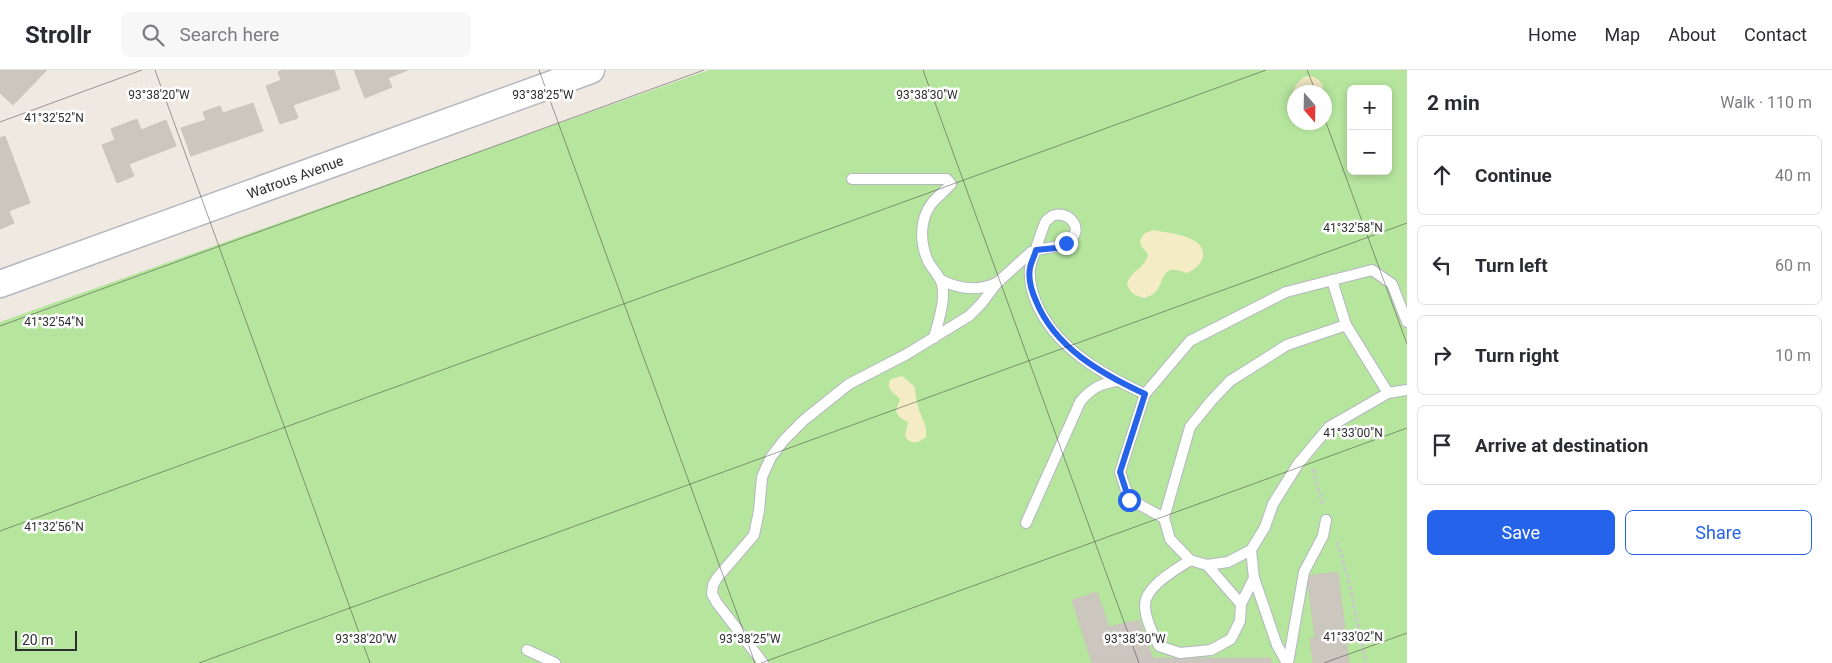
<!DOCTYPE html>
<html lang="en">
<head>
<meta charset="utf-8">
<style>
  :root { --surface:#fff; --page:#f7f7f7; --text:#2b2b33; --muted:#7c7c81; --line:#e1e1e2; --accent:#2563eb }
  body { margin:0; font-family:Roboto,sans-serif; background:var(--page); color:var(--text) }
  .controls { position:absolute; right:15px; top:15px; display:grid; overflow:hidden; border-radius:8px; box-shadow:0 2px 8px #0003 }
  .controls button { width:45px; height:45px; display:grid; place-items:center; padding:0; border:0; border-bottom:1px solid var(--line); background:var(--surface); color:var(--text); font:25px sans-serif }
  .compass { position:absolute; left:1287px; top:15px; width:45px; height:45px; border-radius:50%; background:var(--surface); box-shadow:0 2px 8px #0003; rotate:160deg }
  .scale { position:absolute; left:15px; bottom:12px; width:62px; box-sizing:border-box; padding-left:5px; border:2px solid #2e2e2e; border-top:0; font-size:14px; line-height:18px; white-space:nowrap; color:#2e2e2e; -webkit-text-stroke:4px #fff; paint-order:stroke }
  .stop { position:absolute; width:15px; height:15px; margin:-11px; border:4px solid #2563eb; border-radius:50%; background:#fff }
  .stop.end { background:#2563eb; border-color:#fff; box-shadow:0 1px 5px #0008 }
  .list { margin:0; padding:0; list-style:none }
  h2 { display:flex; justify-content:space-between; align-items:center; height:65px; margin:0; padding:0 20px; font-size:21px }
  h2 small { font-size:16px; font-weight:400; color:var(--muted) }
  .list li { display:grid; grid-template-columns:32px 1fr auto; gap:15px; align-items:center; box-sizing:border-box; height:80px; margin:0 10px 10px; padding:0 10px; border:1px solid var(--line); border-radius:8px }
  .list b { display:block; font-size:19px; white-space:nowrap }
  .list em { font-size:16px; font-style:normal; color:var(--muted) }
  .actions { display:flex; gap:10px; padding:15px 20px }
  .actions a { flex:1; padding:11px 0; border:1px solid var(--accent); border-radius:8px; text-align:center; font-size:18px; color:var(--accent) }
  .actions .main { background:var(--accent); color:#fff }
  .icon { flex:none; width:28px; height:28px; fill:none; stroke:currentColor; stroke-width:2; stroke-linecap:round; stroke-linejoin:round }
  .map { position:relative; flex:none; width:1407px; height:593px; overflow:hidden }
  header { display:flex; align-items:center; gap:30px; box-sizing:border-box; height:70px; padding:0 25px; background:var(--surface); border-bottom:1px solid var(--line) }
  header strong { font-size:24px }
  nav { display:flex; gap:28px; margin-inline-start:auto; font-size:18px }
  .search { width:350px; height:45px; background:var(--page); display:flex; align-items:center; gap:12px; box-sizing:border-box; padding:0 18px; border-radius:8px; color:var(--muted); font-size:19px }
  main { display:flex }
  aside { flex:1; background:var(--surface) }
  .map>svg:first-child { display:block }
  .green { fill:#b6e59e; fill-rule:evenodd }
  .sand { fill:#f3ecc5 }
  .building { fill:#cbc7bf; stroke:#cbc5ba }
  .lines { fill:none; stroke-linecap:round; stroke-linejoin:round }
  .service-casing { stroke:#b4b7c1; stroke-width:12 }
  .tertiary-casing { stroke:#b4b7c1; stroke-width:29 }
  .path { stroke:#c9c9c9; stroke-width:3; stroke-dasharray:4 2.5; stroke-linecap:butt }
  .service { stroke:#fff; stroke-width:10 }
  .tertiary { stroke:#fff; stroke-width:26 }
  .route { stroke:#2563eb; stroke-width:6 }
  .ticks { fill:none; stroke:#2e2e2e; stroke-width:1; stroke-opacity:0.45 }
  .labels { text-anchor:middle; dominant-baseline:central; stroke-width:5; stroke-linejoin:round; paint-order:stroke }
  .street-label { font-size:14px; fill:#2e2e2e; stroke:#fff }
  .ticks-label { font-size:12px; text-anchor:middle; fill:#2e2e2e; stroke:#fff; stroke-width:5; stroke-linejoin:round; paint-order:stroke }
</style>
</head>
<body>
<header>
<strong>Strollr</strong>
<div class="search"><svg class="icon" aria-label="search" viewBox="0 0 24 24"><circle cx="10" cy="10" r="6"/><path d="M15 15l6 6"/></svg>Search here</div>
<nav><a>Home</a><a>Map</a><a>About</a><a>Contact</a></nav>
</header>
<main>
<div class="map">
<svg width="1407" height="593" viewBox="0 0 1407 593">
  <rect width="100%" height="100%" fill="#efe9e1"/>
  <!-- green -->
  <path class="green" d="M709,0H1407V593H0V252ZM1351,19H1388V101H1351ZM1294,22H1324V52H1294Z"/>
  <!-- sand -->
  <g class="sand">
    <path d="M1307,6C1314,6 1320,9 1323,16L1322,21L1294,22V33C1290,21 1296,11 1307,6Z"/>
    <path d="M1153,160C1167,163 1206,165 1203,186C1202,194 1194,200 1187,203C1182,202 1176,199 1171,200C1159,203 1164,224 1144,228C1134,225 1131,224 1127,214C1131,200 1145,199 1148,184L1141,176L1140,170L1145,163Z"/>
    <path d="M902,306L914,316L918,337L926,358V367C920,372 913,375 907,369L905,366L908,352L899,347L896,341L900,329C895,323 884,319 891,309Z"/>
  </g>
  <!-- building -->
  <g class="building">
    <polygon points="0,0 47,0 13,35 0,23"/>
    <polygon points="283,0 334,0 340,19 293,35 298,48 280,54 266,16 281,10 278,2"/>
    <polygon points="354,0 408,0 388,8 392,17 365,28"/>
    <polygon points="253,33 263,61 191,86 181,58 206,50 203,42 220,36 223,43"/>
    <polygon points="137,49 141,60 166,50 176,76 129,94 134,106 117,113 102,75 115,70 111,59"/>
    <polygon points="5,66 30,133 9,141 14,153 0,159 0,68"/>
    <polygon points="1338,502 1349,593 1313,593 1310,568 1315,568 1307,506"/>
    <polygon points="1097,522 1109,557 1139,550 1153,588 1271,588 1271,593 1092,593 1072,530"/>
  </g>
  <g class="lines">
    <defs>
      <g id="service">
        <path d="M852,109H947L951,114C945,121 938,126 932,133C919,150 920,173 928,191C932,199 940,206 942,214C946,230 938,252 934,268"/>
        <path d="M941,210C959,219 977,222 996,213"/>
        <polyline points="1332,210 1346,255"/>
        <polyline points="1388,323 1346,255 1287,275 1230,311 1211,331 1190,357 1164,448 1170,469 1190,490 1207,495 1228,492 1251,480 1265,457 1273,434 1298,394 1329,357 1388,323 1407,320"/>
        <polyline points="1164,448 1129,429 1120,402 1145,324 1190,271 1286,222 1372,200 1392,214 1407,252"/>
        <path d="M1026,453L1080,332C1090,319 1101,313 1117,311"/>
        <path d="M1190,490C1176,500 1145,516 1145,535C1145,549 1153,564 1159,576L1180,583L1211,580L1231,569L1240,551L1241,534L1254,508L1251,480"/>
        <polyline points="1207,495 1241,534"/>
        <polyline points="1254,508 1277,575 1287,593"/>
        <polyline points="527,580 555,593"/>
        <path d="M763,593L717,533L712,524L713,515L717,508L754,465L759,441L762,407L771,387L784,370L804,350L849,314L907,284L969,246L981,234L997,213L1031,182C1044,176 1058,180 1070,170C1085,158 1067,139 1052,146C1051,147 1047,150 1046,151C1043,156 1031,193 1030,198C1029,209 1032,222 1036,232C1055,278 1102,304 1145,324"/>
        <polyline points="1288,593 1304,502 1323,466 1326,450"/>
      </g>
      <g id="tertiary">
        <path id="s1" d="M0,214L591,0"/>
      </g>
    </defs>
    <!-- service casing -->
    <use href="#service" class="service-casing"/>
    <!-- tertiary casing -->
    <use href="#tertiary" class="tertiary-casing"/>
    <!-- path -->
    <g class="path">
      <polyline points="1313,399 1323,436"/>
      <polyline points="1337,472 1349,512 1366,593"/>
    </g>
    <!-- service -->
    <use href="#service" class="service"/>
    <!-- tertiary -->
    <use href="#tertiary" class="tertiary"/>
  </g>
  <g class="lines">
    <!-- route -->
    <path class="route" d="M1066,173L1056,178L1036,180C1035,185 1031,192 1030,198C1028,208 1032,222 1036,231C1055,278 1102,304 1145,324L1120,402L1129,430"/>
  </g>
  <!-- ticks -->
  <path class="ticks" d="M155,0L370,593M539,0L755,593M923,0L1139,593M1307,0L1316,22M1324,47L1407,274M0,52L142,0M0,256L704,0M0,461L1266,0M199,593L1407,153M761,593L1407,358M1324,593L1407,563"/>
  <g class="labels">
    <!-- street labels -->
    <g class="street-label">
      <text stroke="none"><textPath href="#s1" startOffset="314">Watrous Avenue</textPath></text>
    </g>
  </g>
  <g class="ticks-label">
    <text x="159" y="29">93°38'20"W</text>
    <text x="543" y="29">93°38'25"W</text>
    <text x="927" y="29">93°38'30"W</text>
    <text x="54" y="52">41°32'52"N</text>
    <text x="1353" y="162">41°32'58"N</text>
    <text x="54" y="256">41°32'54"N</text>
    <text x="1353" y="367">41°33'00"N</text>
    <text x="54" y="461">41°32'56"N</text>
    <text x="1353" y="571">41°33'02"N</text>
    <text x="366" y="573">93°38'20"W</text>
    <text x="750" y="573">93°38'25"W</text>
    <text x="1135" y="573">93°38'30"W</text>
  </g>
</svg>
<div class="controls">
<button>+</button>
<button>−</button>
</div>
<svg class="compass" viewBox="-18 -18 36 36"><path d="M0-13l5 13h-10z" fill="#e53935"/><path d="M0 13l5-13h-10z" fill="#7c7c81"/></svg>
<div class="scale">20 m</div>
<div class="stop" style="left:1129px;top:430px"></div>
<div class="stop end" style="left:1066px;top:173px"></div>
</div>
<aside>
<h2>2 min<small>Walk · 110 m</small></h2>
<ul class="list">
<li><svg class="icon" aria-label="ahead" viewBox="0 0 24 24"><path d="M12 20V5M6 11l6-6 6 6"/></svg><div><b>Continue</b></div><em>40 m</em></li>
<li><svg class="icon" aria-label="left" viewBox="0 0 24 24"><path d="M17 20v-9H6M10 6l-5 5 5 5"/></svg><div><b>Turn left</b></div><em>60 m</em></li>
<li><svg class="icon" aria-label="right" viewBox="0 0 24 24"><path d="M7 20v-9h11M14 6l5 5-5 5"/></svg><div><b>Turn right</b></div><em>10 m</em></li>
<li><svg class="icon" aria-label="arrive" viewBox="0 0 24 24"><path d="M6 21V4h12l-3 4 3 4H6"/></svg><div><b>Arrive at destination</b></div></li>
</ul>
<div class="actions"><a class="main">Save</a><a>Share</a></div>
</aside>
</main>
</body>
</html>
